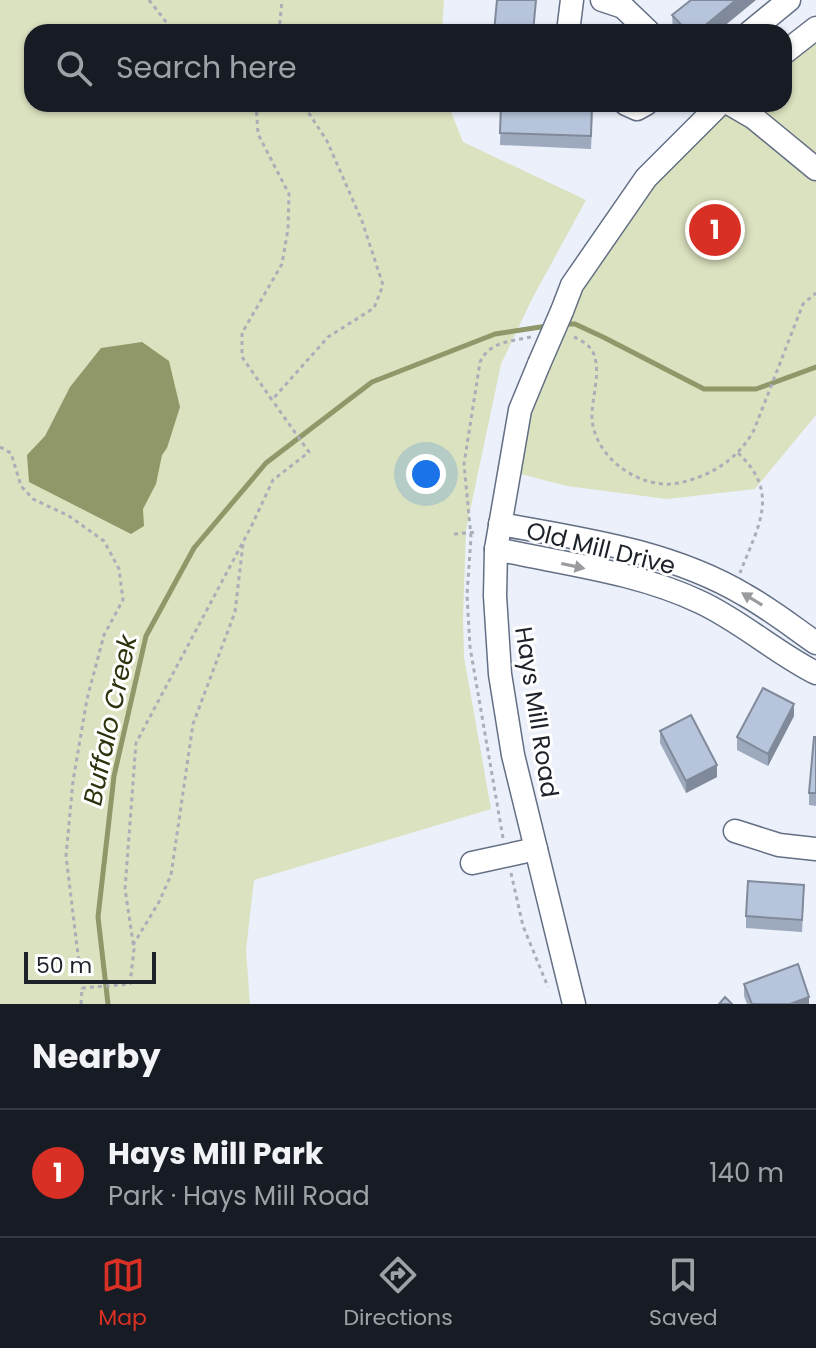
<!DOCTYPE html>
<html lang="en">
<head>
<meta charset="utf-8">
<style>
  :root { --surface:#171b24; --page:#20242c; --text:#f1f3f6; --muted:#9ea1a6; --line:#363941; --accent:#d93025 }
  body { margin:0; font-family:Poppins,sans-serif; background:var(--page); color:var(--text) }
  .scale { position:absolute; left:24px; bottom:20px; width:132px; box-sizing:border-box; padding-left:8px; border:4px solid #1c212a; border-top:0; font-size:22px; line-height:28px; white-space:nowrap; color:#1c212a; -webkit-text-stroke:6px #fff; paint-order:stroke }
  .you { position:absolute; left:426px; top:474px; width:28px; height:28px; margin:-20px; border:6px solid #fff; border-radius:50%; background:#1a73e8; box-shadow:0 0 0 12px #1a73e833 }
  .badge { display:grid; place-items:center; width:52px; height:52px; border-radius:50%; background:var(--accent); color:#fff; font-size:26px; font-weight:700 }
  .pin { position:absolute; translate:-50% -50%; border:4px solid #fff; box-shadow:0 2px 8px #0006 }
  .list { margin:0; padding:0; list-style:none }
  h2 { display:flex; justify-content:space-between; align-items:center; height:104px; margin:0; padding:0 32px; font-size:34px }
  h2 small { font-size:26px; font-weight:400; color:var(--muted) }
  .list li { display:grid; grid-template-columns:52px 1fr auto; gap:24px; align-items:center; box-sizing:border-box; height:128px; padding:0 32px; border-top:2px solid var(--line) }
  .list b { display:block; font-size:30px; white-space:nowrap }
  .list p { margin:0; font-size:26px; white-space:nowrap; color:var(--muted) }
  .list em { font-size:26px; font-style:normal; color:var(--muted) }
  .icon { flex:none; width:44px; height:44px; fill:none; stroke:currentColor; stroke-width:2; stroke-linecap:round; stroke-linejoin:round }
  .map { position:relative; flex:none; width:816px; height:1004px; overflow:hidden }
  .search { position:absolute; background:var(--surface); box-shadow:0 2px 6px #0004; left:24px; right:24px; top:24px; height:88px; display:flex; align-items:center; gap:20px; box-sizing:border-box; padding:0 28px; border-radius:24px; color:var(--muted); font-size:30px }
  .sheet { height:232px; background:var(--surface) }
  nav { display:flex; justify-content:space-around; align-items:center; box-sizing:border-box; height:112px; border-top:2px solid var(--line); background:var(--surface); font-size:22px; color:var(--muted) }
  nav a { display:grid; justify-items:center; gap:4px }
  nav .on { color:var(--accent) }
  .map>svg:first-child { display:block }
  .green { fill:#dbe2bf }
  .water { fill:#909769 }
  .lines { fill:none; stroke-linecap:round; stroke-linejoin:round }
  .stream { stroke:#909769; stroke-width:5 }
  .minor-casing { stroke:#636f84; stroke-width:25 }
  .path { stroke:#a9aeb8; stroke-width:3; stroke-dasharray:4 4; stroke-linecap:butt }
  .minor { stroke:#fff; stroke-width:22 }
  .minor-bridge-casing { stroke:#636f84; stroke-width:25; stroke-linecap:butt }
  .minor-bridge { stroke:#fff; stroke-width:22 }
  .wall { fill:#9da9bd }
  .shaded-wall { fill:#808a9a }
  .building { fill:#b7c5dc; stroke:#808a9a; stroke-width:2 }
  .oneway { fill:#999b9f }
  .labels { text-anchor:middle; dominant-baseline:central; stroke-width:6; stroke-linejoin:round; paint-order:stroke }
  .street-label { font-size:24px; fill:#1c212a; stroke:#fff }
  .water-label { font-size:26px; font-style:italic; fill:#2e320c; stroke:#fff }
</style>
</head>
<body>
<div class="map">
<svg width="816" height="1004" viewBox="0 0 816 1004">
  <rect width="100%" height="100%" fill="#ebf0fa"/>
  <!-- green -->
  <g class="green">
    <polygon points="0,0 444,0 442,32 32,32 32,104 448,104 463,142 586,200 532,299 501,364 466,530 463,619 464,657 491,809 254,880 246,950 250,1004 0,1004"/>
    <polygon points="816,38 816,415 755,489 667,499 567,486 517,473 532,407 570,301 646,186 728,104 784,104 784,59"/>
  </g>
  <!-- water -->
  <polygon class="water" points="142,342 169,361 180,407 167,448 162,455 156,484 143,509 144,526 131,534 29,482 27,455 45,436 70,387 101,348"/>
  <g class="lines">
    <!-- stream -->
    <g class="stream">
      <polyline points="565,324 575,324 603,337 704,389 756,389 816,367"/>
      <polyline points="108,1004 98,917 114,776 146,636 194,548 266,463 372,382 495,334 547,326"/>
    </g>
    <defs>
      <g id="minor">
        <polyline points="602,0 623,7 649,32"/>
        <polyline points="568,32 572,0"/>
        <polyline points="750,32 789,0"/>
        <polyline points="784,53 816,28"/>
        <polyline points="626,104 637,109 646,104"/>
        <polyline points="730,104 754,118 816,169"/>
        <polyline points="562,311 572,285 646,178 720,104"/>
        <polyline points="539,364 520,410 496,549 495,596 500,674 513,755 574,1004"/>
        <path d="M500,524C583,539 671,551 745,595C770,609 793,627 816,643"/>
        <path d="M496,549C564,564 637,572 700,602C741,621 776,653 816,673"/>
        <polyline points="735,831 779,845 816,849"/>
        <polyline points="472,863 536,849"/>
      </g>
    </defs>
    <!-- minor casing -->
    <use href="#minor" class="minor-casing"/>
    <!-- path -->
    <g class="path">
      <polyline points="149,0 174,32"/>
      <polyline points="279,32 282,0"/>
      <polyline points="256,104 258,134 289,194 288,229 282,264 242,333 242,357 272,400 328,337 374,308 383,285 362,221 327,141 303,104"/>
      <path d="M574,337C581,340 589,345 593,352C602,371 591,399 592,419C595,454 630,482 664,484C676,485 688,481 699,477C723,468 742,452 754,430L803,304L816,293"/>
      <polyline points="0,447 11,453 21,486 33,499 69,516 104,541 119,569 123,600 104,635 87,699 73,781 66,856 82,988 130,984 134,949 125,889 136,743 251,527 273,480 309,452 272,400"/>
      <path d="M738,453C781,493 758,526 740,573"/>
      <polyline points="454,534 478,532"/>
      <path d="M503,838L470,647L467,595L471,537L464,464L480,362C489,342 511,341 531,337"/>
      <polyline points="511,873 523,926 548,987"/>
      <polyline points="133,945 159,902 171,875 193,724 235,612 243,544"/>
      <polyline points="81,1004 82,988"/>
    </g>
    <!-- minor -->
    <use href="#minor" class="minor"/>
    <defs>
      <polyline id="minor-bridge" points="539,364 562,311"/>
    </defs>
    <!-- minor-bridge casing -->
    <use href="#minor-bridge" class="minor-bridge-casing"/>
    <!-- minor-bridge -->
    <use href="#minor-bridge" class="minor-bridge"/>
  </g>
  <!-- wall -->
  <g class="wall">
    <polygon points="672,15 717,32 673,32"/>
    <polygon points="501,104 593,104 591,149 500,145"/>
    <polygon points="794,716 768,766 737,750 737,737"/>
    <polygon points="660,731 717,777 686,793 660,743"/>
    <polygon points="816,737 816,806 809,805 809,793"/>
    <polygon points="804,897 802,932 746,928 746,916"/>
    <polygon points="744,984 809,1004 747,1004 744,996"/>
  </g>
  <!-- shaded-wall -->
  <g class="shaded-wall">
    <polygon points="736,0 756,0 717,32 697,32"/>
    <polygon points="794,704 794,716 768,766 768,754"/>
    <polygon points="717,765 717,777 686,793 686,781"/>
    <polygon points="809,997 809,1004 790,1004"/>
  </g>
  <!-- building -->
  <g class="building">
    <polygon points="497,0 536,0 533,32 494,32"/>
    <polygon points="691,0 736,0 697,32 688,32 672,15"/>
    <polygon points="501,104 592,104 591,136 500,133"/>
    <polygon points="763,688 794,704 768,754 737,737"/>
    <polygon points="691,715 717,765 686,781 660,731"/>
    <polygon points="814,737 816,737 816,793 809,793"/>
    <polygon points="748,881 804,885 802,920 746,916"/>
    <polygon points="798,964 809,997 790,1004 752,1004 744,984"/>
    <polygon points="725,997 732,1004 719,1004"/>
  </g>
  <!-- one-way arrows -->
  <defs><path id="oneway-solid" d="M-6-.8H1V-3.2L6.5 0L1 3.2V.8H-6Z" transform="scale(2)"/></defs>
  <g class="oneway">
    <use href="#oneway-solid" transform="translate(573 566) rotate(12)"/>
    <use href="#oneway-solid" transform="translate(752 599) rotate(-149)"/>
  </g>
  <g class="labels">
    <!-- street labels -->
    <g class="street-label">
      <text transform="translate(601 548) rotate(14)">Old Mill Drive</text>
      <text transform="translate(537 712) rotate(81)">Hays Mill Road</text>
    </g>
    <!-- water labels -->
    <g class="water-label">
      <text transform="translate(110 720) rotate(-78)">Buffalo Creek</text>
    </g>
  </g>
</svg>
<div class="scale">50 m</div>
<div class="you"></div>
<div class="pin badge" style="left:715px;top:230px">1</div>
<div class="search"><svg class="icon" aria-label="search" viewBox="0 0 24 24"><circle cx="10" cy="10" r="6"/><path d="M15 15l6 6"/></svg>Search here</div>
</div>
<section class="sheet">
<h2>Nearby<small></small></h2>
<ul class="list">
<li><span class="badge">1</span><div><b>Hays Mill Park</b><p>Park · Hays Mill Road</p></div><em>140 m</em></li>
</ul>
</section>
<nav>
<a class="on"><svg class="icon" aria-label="map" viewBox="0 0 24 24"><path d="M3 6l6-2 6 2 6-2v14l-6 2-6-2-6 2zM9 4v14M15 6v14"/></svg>Map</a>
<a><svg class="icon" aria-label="directions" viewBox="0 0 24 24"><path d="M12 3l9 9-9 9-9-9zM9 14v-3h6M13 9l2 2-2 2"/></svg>Directions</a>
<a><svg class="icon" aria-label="saved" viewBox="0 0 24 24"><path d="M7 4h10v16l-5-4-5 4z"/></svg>Saved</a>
</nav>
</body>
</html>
